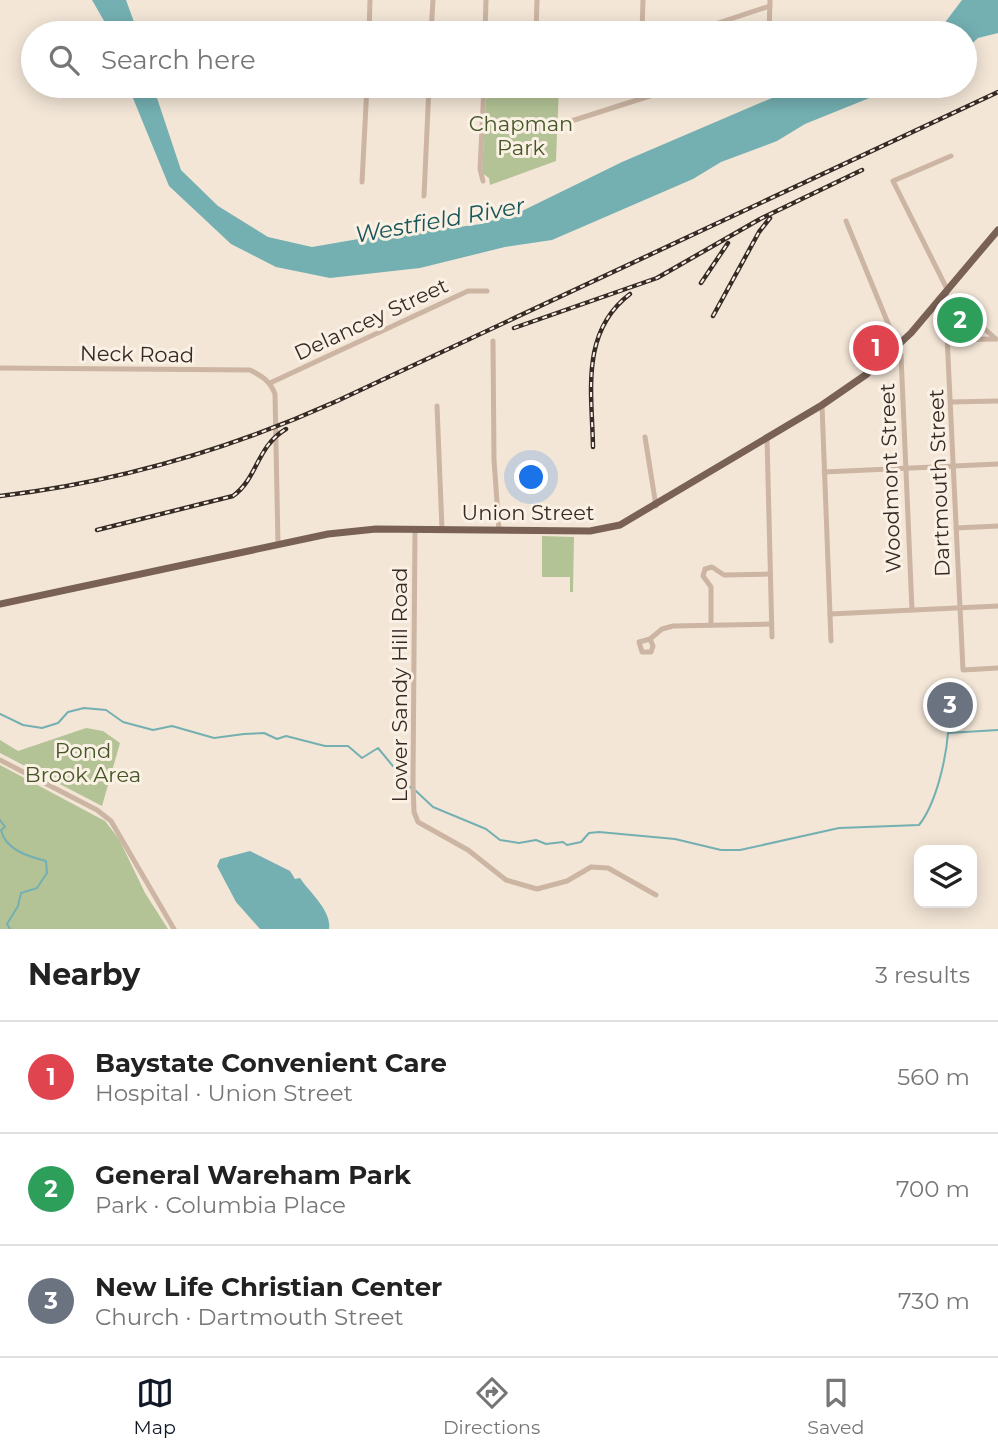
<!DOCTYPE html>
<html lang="en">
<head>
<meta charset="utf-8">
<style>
  :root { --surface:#fff; --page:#f2f2f2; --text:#222; --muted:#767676; --line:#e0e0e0; --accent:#111827 }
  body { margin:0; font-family:Montserrat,sans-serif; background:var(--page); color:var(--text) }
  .controls { position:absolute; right:21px; bottom:21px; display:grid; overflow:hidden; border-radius:14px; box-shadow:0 4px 18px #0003 }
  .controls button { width:63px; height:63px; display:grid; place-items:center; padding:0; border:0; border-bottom:2px solid var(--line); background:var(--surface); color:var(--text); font:35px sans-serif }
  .you { position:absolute; left:532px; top:478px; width:24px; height:24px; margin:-18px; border:5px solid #fff; border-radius:50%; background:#1a73e8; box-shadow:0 0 0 10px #1a73e833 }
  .badge { display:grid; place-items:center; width:46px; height:46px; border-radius:50%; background:var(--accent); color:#fff; font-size:23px; font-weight:700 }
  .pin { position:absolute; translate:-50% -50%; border:4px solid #fff; box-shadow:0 2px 7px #0006 }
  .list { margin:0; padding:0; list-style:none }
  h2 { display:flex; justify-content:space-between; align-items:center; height:91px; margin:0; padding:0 28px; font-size:30px }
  h2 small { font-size:23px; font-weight:400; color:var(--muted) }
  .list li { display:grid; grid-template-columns:46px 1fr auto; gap:21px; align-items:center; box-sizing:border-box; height:112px; padding:0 28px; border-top:2px solid var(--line) }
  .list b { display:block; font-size:26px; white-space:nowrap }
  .list p { margin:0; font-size:23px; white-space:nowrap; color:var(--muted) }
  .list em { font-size:23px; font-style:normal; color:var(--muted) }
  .icon { flex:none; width:38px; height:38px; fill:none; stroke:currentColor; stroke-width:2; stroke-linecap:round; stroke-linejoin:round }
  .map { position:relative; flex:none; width:998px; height:929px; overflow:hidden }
  .search { position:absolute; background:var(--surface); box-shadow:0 4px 18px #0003; left:21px; right:21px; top:21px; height:77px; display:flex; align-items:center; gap:18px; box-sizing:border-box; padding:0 24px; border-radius:38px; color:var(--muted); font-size:26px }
  .sheet { height:427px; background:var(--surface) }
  nav { display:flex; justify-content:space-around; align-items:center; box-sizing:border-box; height:98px; border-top:2px solid var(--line); background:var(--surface); font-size:19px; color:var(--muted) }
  nav a { display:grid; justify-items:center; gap:4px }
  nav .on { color:var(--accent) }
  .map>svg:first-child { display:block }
  .green { fill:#b4c396 }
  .water { fill:#74b0b2 }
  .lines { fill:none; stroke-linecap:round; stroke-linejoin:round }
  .stream { stroke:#74b0b2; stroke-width:2 }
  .minor { stroke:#ccb5a2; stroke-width:5 }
  .major { stroke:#796155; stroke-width:7 }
  .rail-casing { stroke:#362a25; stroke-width:4.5 }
  .rail { stroke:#faf0e4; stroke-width:2; stroke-dasharray:5; stroke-linecap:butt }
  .labels { text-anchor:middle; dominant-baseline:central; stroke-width:6; stroke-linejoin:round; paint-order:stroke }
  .park-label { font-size:21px; fill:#455627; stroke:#faf0e4 }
  .street-label { font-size:21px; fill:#362a25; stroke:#faf0e4 }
  .water-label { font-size:23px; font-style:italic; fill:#18565a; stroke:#faf0e4 }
</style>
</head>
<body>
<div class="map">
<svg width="998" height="929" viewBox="0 0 998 929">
  <rect width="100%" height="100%" fill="#f3e6d7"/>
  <!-- green -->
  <g class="green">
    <polygon points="542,86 559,86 556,161 490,185 489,178 482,173 486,99 491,94"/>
    <polygon points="952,306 984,334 953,335"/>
    <polygon points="542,536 574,537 573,592 570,592 570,577 542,577"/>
    <polygon points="86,728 103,731 120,743 102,806 0,753 0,740 18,751"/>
    <polygon points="0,765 105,821 119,839 145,893 168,929 0,929"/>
  </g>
  <!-- water -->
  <g class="water">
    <polygon points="92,0 126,0 138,33 111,33"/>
    <polygon points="962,0 998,0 998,33 978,38 965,50 965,33 937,33"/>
    <polygon points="128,86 153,86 181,170 218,206 268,237 312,247 434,226 451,228 481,224 522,211 622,162 800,86 899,86 805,124 777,141 721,162 693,179 552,240 505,247 420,268 330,278 276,267 231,244 169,186"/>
    <path d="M250,851L290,871L295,879L300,878C310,893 332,911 329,929H260L236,902L217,866L220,859Z"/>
  </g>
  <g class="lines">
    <!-- stream -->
    <g class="stream">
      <polyline points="0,714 23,725 42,728 58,723 68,712 84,708 106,710 123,722 153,730 172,726 214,738 244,734 264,733 277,739 286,736 325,746 348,746 362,758 378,748 411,788"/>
      <path d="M416,791L433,807L486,829L500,840L519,843L536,840L546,844L563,842L567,845L581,842L589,833L599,832L675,839L721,850H740L839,828L919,825C936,804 946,759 948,733L998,730"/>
      <path d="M0,820L5,827L1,830C5,850 30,857 46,861L47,873L37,888L21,893L18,906L7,924L10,929"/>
    </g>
    <!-- minor -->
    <g class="minor">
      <polyline points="369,33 370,0"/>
      <polyline points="431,33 433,0"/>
      <polyline points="485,33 486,0"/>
      <polyline points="536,33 537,0"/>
      <polyline points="642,33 643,0"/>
      <polyline points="688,33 770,6"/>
      <polyline points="769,33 770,0"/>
      <polyline points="643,86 643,98"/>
      <polyline points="366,93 448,95 520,86"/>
      <polyline points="562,124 681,86"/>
      <polyline points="483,181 480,169 484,86"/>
      <polyline points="362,182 367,86"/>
      <polyline points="424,196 429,86"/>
      <polyline points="846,221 901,355 912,610"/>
      <polyline points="948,291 893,181 951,156"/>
      <polyline points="945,294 963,670 998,668"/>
      <polyline points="945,294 996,339"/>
      <polyline points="949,340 995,339"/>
      <polyline points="493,341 494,460 499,530"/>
      <path d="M0,368L250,370C262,376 270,381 275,394L278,545"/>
      <polyline points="270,383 468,291 487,291"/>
      <polyline points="951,402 998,401"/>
      <polyline points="822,405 831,641"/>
      <polyline points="437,406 442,529"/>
      <polyline points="645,437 656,506"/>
      <polyline points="767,438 772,637"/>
      <polyline points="824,472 998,464"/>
      <polyline points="956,528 998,526"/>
      <polyline points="415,529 413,782 414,812 418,822 468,850 506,880 537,889 567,881 591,867 608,868 656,895"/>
      <polyline points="830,614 998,606"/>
      <polyline points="711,625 711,587 703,576 705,569 712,567 724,575 770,574"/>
      <polyline points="650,639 639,642 642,652 651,652 653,646 650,639 662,629 673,626 771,624"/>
      <polyline points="0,760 97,810 111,821 174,929"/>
    </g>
    <!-- major -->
    <polyline class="major" points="0,604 328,534 376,529 590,531 620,525 822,405 867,374 911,333 998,230"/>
    <defs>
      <g id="rail">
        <polyline points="701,283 728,243"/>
        <polyline points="713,316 759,232 770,218"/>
        <polyline points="514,328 657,278 760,219 862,170"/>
        <path d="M593,447C592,392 580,332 630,294"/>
        <path d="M0,496C118,482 228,450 337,401L998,92"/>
        <path d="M97,530L233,496C258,478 256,447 286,429"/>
      </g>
    </defs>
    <!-- rail casing -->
    <use href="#rail" class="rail-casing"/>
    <!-- rail -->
    <use href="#rail" class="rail"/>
  </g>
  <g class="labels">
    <!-- park labels -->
    <g class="park-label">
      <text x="521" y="123">Chapman<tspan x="521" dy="24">Park</tspan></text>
      <text x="83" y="750">Pond<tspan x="83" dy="24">Brook Area</tspan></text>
    </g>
    <!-- street labels -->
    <g class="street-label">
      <text transform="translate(371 319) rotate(-25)">Delancey Street</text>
      <text transform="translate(137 354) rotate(1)">Neck Road</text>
      <text transform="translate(890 478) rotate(-92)">Woodmont Street</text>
      <text transform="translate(939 483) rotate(-92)">Dartmouth Street</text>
      <text x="528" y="512">Union Street</text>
      <text transform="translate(399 685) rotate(-90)">Lower Sandy Hill Road</text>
    </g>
    <!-- water labels -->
    <g class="water-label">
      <text transform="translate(440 220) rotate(-10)">Westfield River</text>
    </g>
  </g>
</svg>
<div class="controls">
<button><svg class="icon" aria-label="layers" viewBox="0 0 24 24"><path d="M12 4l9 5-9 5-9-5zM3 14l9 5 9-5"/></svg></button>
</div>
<div class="you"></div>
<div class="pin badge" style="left:876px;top:348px;background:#e0444e">1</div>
<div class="pin badge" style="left:960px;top:320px;background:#2e9e5b">2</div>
<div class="pin badge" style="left:950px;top:705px;background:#6b7280">3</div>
<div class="search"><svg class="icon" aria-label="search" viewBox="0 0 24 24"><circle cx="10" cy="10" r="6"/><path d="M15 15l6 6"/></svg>Search here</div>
</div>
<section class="sheet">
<h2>Nearby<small>3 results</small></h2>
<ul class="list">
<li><span class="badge" style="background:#e0444e">1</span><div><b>Baystate Convenient Care</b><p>Hospital · Union Street</p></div><em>560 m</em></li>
<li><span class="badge" style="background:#2e9e5b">2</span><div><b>General Wareham Park</b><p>Park · Columbia Place</p></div><em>700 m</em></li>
<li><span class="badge" style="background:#6b7280">3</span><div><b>New Life Christian Center</b><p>Church · Dartmouth Street</p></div><em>730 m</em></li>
</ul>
</section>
<nav>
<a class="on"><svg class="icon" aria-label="map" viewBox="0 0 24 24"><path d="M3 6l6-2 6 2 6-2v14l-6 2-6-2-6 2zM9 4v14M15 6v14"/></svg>Map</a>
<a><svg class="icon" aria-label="directions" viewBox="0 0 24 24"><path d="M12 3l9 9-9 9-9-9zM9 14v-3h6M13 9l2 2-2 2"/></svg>Directions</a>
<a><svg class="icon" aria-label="saved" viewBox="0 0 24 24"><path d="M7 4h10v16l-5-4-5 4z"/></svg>Saved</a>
</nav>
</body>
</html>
